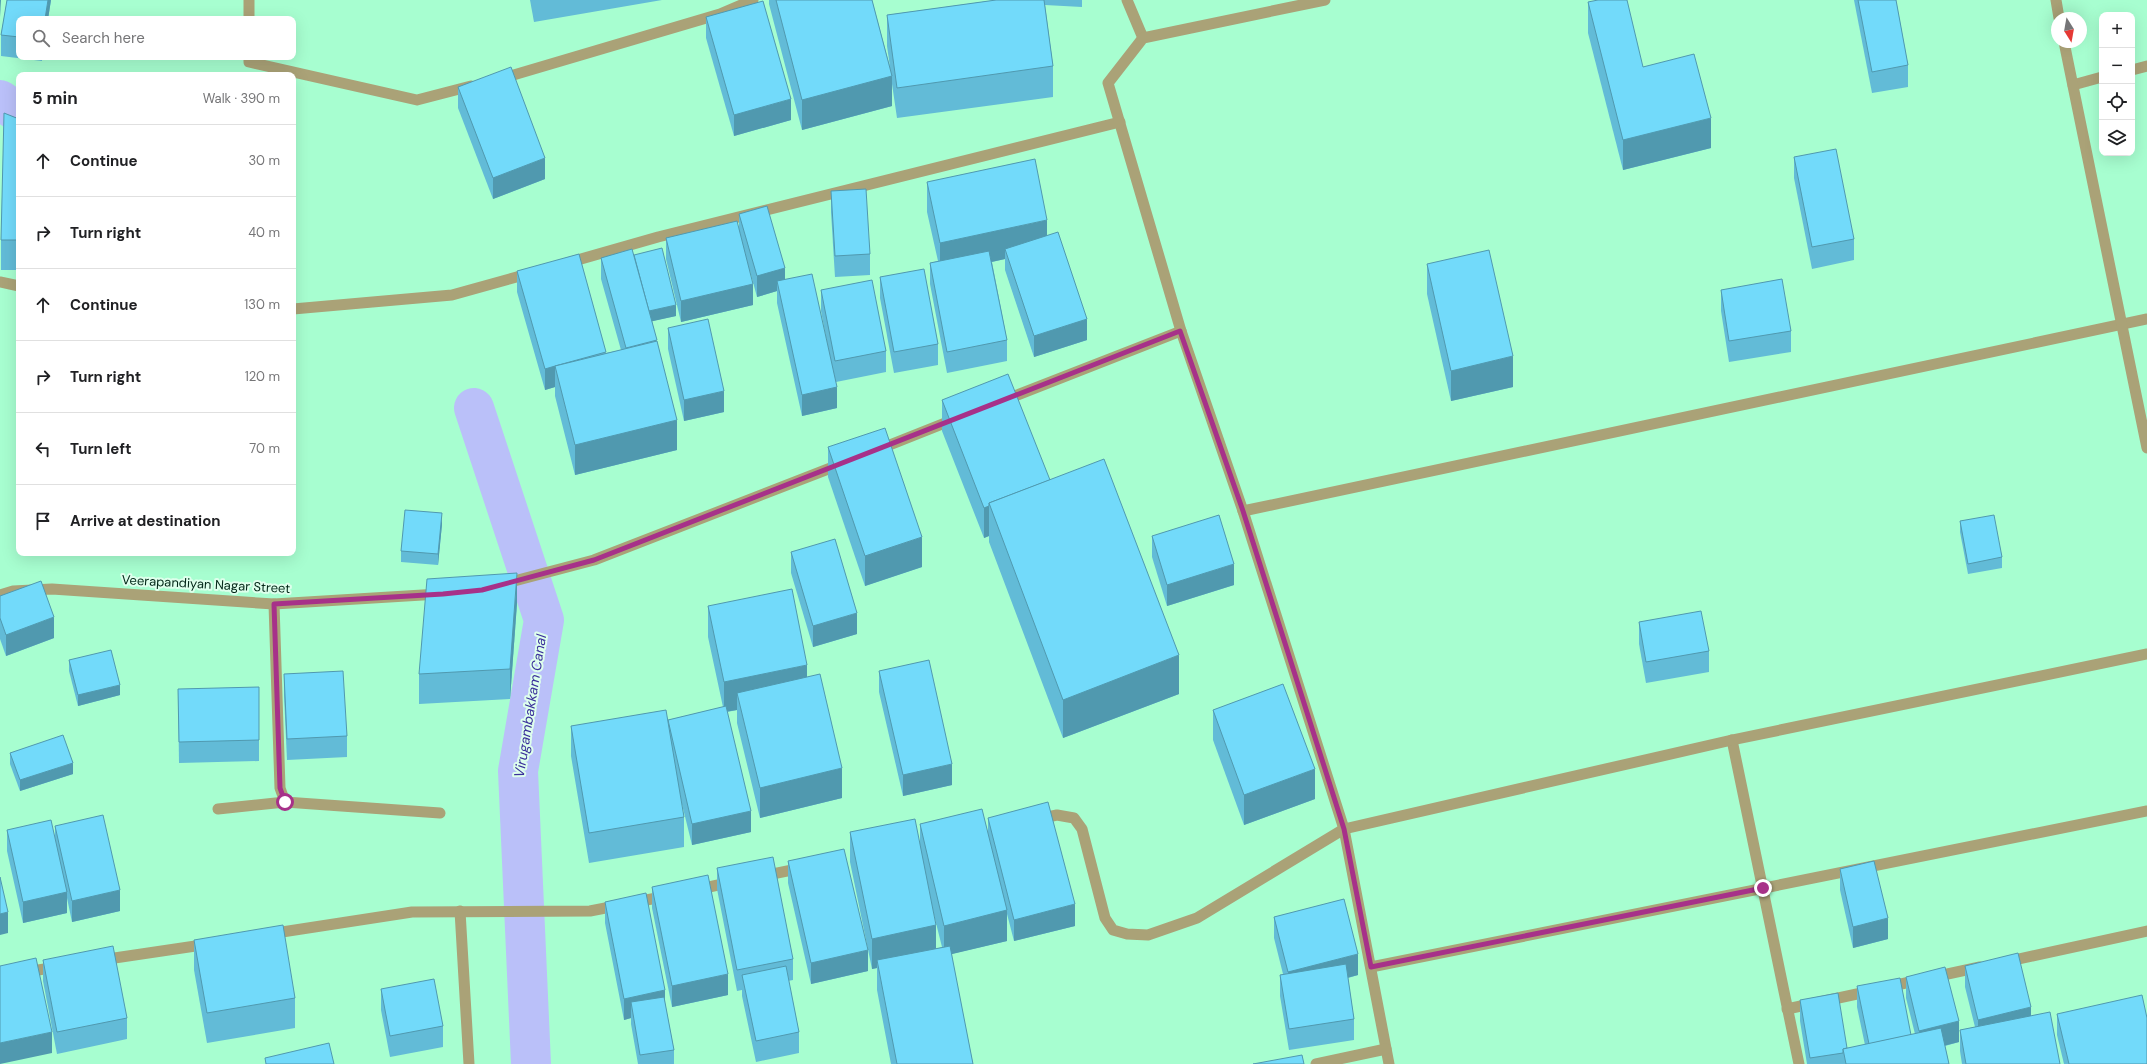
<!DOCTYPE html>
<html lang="en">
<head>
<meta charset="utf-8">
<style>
  :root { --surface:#fff; --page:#f6f6f6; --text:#202124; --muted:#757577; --line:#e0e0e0 }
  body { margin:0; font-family:"DM Sans",sans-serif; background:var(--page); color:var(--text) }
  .controls { position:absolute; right:12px; top:12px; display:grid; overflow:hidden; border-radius:8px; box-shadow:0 4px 16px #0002 }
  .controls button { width:36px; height:36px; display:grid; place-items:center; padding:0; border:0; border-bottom:1px solid var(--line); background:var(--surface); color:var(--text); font:20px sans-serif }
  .compass { position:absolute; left:2051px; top:12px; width:36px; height:36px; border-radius:50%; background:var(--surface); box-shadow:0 4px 16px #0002; rotate:169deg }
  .stop { position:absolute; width:12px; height:12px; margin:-9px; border:3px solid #a73189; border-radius:50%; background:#fff }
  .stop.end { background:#a73189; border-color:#fff; box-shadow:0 1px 4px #0008 }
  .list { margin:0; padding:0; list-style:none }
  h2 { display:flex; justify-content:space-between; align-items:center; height:52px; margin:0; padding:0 16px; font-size:17px }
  h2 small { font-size:13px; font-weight:400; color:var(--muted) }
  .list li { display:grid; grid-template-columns:26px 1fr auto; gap:12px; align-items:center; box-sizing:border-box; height:72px; padding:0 16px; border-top:1px solid var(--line) }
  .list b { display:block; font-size:15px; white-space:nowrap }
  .list em { font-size:13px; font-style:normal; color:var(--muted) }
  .icon { flex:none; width:22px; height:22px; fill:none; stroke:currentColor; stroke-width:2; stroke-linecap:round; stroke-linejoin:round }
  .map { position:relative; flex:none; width:2147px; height:1064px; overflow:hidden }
  .search { position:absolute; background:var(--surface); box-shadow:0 4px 16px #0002; left:16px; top:16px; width:280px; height:44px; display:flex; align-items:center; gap:10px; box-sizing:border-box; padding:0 14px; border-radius:8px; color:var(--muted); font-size:15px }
  .panel { position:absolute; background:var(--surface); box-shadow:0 4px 16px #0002; left:16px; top:72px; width:280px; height:484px; border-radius:8px }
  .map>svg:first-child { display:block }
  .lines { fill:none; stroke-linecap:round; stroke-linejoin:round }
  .canal { stroke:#bac0f9; stroke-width:40 }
  .minor { stroke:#aaa277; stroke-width:11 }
  .tertiary { stroke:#aaa277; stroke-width:11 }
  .wall { fill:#62bbd7; fill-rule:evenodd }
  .shaded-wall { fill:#5099af }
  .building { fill:#72dafa; stroke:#5099af }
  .route { stroke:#a73189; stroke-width:5 }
  .labels { text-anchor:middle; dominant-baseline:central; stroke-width:4; stroke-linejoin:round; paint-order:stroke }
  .street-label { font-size:13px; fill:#012616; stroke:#deffec }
  .water-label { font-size:14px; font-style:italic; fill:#3b319b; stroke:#deffec }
</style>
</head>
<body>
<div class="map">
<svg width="2147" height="1064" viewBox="0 0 2147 1064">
  <rect width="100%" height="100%" fill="#a7fed0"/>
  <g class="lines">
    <!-- canal -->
    <g class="canal">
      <polyline points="0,100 19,113"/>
      <polyline points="474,408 544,620 518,771 531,1064"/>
    </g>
    <!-- minor -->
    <g class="minor">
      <polyline points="249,0 249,19"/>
      <polyline points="1127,0 1143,38"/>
      <polyline points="1325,0 1143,38 1108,83 1181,331 1243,511 1344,829 1389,1064"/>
      <polyline points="249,57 249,62 417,100 471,86"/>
      <polyline points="2132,70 2147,66"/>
      <polyline points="500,79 720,14 753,0"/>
      <polyline points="2073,85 2102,77"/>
      <polyline points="567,263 658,237 1120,122"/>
      <polyline points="0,282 19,286"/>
      <polyline points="293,309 452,295 531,273"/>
      <polyline points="1002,401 1181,331"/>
      <polyline points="877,450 955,419"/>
      <polyline points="1243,511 2147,319"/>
      <polyline points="503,584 594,560 841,464"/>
      <polyline points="0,595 13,591 52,589 274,604 439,594"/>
      <polyline points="274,604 280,788 285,802"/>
      <polyline points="1732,740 1799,1064"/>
      <polyline points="218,809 285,802 440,813"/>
      <polyline points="1038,819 1057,815 1074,818 1082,829 1105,918 1113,930 1127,934 1148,935 1197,918 1344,829 1732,740 2147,654"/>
      <polyline points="762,876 802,868"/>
      <polyline points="695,890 732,882"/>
      <polyline points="460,911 469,1064"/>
      <polyline points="269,934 412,912 590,911 667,896"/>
      <polyline points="101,960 209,944"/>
      <polyline points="2005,962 2147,931"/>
      <polyline points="1371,967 2147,811"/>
      <polyline points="0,976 57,967"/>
      <polyline points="1887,987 1980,967"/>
      <polyline points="1787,1009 1871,991"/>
      <polyline points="1316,1064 1386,1049"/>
    </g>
    <!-- tertiary -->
    <g class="tertiary">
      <polyline points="2056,0 2059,18"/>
      <polyline points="2064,42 2147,448"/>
    </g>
  </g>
  <!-- wall -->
  <g class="wall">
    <polygon points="7,0 51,0 48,19 19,19 19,57 42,57 42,61 1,56 1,35"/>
    <polygon points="530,0 662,0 534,22"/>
    <polygon points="769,0 872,0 890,67 887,46 887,15 996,0 1082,0 1082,7 1045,5 1053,66 1053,97 897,118 892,84 892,106 802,130 769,4"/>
    <polygon points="1854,0 1896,0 1908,65 1908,87 1872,93"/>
    <polygon points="1588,2 1643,67 1711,148 1623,170 1588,33"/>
    <polygon points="706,17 791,120 734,136 706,38"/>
    <polygon points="458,87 545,179 493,199 458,108"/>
    <polygon points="19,119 19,270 1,270 1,240"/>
    <polygon points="1794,157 1854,239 1854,260 1812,269 1794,178"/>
    <polygon points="927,182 1047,236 1087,340 1034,357 1005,270 1005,259 992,262 1007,340 1007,361 947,373 930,284 930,263 938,261 927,212"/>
    <polygon points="831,191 870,254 870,275 835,277 831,212"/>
    <polygon points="739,214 785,280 829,353 821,311 821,290 886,351 886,372 836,382 837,408 802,416 777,303 777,291 757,297 750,271 753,305 681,322 666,259 666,238 739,230"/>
    <polygon points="634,255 676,316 652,321 657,343 677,450 575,475 555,396 555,387 545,390 517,292 517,271 606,353 621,350 601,279 601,258 634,257"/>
    <polygon points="1427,264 1513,387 1451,401 1427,294"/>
    <polygon points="880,277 938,344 938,365 894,373 880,298"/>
    <polygon points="1721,290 1791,331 1791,352 1729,362 1721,311"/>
    <polygon points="668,328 724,412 684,421 668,349"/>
    <polygon points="942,400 1050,480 1179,694 1063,738 989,542 989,536 984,538 942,431"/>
    <polygon points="828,447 922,567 865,586 828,477"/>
    <polygon points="1960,521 2002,557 2002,568 1968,574 1960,532"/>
    <polygon points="442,524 438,565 401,562 401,551"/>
    <polygon points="1152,536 1234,585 1167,606 1152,557"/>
    <polygon points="791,552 857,634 813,647 791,573"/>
    <polygon points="173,553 228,553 173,556"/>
    <polygon points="0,596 54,638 6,656 0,639"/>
    <polygon points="517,603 510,699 419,704 419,674"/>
    <polygon points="708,606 807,677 842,798 760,818 737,723 737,710 727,712 751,832 692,845 679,792 684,817 684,847 589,863 571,756 571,726 668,720 723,707 708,637"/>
    <polygon points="1639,622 1709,651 1709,672 1646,683 1639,644"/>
    <polygon points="69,660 120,695 78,706 69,671"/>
    <polygon points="879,671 952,785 903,796 879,692"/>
    <polygon points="284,674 347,736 347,757 287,760 284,695"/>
    <polygon points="178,689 259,740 259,761 179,763"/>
    <polygon points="1213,710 1315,799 1244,825 1213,740"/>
    <polygon points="10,753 73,774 20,791 10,764"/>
    <path d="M988,818L1075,926L1014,941L1007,914V941L951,954L973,1064H891L877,990V968L872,969L850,862V832L920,843V824L988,832ZM932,907L942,947L936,949Z"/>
    <polygon points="55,826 120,911 72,922 67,898 67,913 23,923 7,851 7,830 55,840"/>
    <polygon points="788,861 868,971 811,984 788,883"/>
    <polygon points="717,868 793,959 793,980 788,981 799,1032 799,1053 756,1062 742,996 742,990 737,991 717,889"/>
    <polygon points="1840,869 1888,939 1853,948 1840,890"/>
    <polygon points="652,887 728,995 672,1007 652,908"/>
    <polygon points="605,902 665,1003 674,1050 674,1064 638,1064 631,1024 631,1018 624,1020 605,923"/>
    <polygon points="1274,917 1358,975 1348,978 1354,1019 1354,1040 1289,1050 1280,996 1280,975 1283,974 1274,938"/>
    <polygon points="194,940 295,998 295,1028 207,1043 194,970"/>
    <polygon points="43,960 127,1018 127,1039 57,1054 43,981"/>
    <polygon points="1965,966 2031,1016 2060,1064 1962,1064 1960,1051 1960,1030 1975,1027 1965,987"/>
    <polygon points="1906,977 1959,1042 1945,1046 1949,1064 1807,1064 1800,1021 1800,1000 1847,1048 1865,1045 1857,1007 1857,986 1911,1035 1915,1034 1906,998"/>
    <polygon points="381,989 443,1026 443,1047 390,1057 381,1010"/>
    <polygon points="2057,1014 2147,1064 2064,1064 2057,1035"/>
  </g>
  <!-- shaded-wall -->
  <g class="shaded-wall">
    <polygon points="0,0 1,0 0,17"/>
    <polygon points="48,0 51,0 48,19 45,19"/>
    <polygon points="892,76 892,106 802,130 802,100"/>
    <polygon points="791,99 791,120 734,136 734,115"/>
    <polygon points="1711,118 1711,148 1623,170 1623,140"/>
    <polygon points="545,158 545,179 493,199 493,178"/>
    <polygon points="1047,220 1047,251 1005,249 1005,259 940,273 940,243"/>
    <polygon points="785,268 785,289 777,281 777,291 757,297 757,276"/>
    <polygon points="753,284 753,305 681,322 681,301"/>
    <polygon points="676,305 676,316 649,322 649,311"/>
    <polygon points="1087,319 1087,340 1034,357 1034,336"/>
    <polygon points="1513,356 1513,387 1451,401 1451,371"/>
    <polygon points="555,366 555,387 545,390 545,369"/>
    <polygon points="837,387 837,408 802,416 802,395"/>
    <polygon points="724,391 724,412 684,421 684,400"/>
    <polygon points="677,420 677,450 575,475 575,445"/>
    <polygon points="989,506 989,536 984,538 984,508"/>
    <polygon points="442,513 442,524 438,565 438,554"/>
    <polygon points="922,537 922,567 865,586 865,556"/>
    <polygon points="1234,564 1234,585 1167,606 1167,585"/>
    <polygon points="517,573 517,603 510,699 510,669"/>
    <polygon points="857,613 857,634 813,647 813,626"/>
    <polygon points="54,617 54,638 6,656 6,635"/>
    <polygon points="1179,655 1179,694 1063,738 1063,700"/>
    <polygon points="807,665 807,695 737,693 737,710 724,712 724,682"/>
    <polygon points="120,685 120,695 78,706 78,695"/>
    <polygon points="73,763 73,774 20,791 20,780"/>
    <polygon points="952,764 952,785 903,796 903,775"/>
    <polygon points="842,768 842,798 760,818 760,788"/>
    <polygon points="1315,769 1315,799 1244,825 1244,795"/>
    <polygon points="751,811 751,832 692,845 692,824"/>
    <polygon points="120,890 120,911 72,922 72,901"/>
    <polygon points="67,892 67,913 23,923 23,902"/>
    <polygon points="1075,904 1075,926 1014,941 1014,920"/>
    <polygon points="1007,910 1007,941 944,956 944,926"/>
    <polygon points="8,912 8,933 0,935 0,914"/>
    <polygon points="1888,918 1888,939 1853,948 1853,927"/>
    <polygon points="936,925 936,956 877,960 877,968 872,969 872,939"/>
    <polygon points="868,950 868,971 811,984 811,963"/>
    <polygon points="1358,954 1358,975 1288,993 1288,972"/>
    <polygon points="728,974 728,995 672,1007 672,986"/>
    <polygon points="665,990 665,1011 631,1002 631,1018 624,1020 624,999"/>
    <polygon points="2031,1007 2031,1028 1978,1041 1978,1020"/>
    <polygon points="1959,1021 1959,1042 1919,1052 1919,1031"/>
    <polygon points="52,1032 52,1053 0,1064 0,1043"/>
  </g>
  <!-- building -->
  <g class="building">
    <polygon points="7,0 48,0 45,19 19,19 19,37 1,35"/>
    <polygon points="776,0 872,0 892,76 802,100"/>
    <polygon points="996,0 1044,0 1053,66 897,88 887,15"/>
    <polygon points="1598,0 1627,0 1643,67 1694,54 1711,118 1623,140 1588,2"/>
    <polygon points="1858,0 1896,0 1908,65 1872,72"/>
    <polygon points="763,1 791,99 734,115 706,17"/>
    <polygon points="511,67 545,158 493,178 458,87"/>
    <polygon points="4,113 19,119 19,240 1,240"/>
    <polygon points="1836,149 1854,239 1812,247 1794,157"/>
    <polygon points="1035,159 1047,220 940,243 927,182"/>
    <polygon points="866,189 870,254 835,256 831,191"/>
    <polygon points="767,206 785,268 757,276 739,214"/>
    <polygon points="737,221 753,284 681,301 666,238"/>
    <polygon points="1058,232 1087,319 1034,336 1005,249"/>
    <polygon points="662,248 676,305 649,311 634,255"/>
    <polygon points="632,249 657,340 626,348 601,258"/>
    <polygon points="1489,250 1513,356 1451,371 1427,264"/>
    <polygon points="989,251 1007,340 947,352 930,263"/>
    <polygon points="579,254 606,352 555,366 545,369 517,271"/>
    <polygon points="924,269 938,344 894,352 880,277"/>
    <polygon points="812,274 837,387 802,395 777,281"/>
    <polygon points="1782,279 1791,331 1729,341 1721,290"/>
    <polygon points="872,280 886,351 835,361 821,290"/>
    <polygon points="708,319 724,391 684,400 668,328"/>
    <polygon points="657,341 677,420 575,445 555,366"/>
    <polygon points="1008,374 1050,480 989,503 989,506 984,508 942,400"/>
    <polygon points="885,428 922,537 865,556 828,447"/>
    <polygon points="1104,459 1179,655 1063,700 989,503"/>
    <polygon points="405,510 442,513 438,554 401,551"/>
    <polygon points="1219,515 1234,564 1167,585 1152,536"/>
    <polygon points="1994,515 2002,557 1968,564 1960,521"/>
    <polygon points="835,539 857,613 813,626 791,552"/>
    <polygon points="517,573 510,669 419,674 427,579"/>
    <polygon points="41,581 54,617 6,635 0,618 0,596"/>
    <polygon points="792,589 807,665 724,682 708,606"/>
    <polygon points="1701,611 1709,651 1646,662 1639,622"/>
    <polygon points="111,650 120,685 78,695 69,660"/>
    <polygon points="929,660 952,764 903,775 879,671"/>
    <polygon points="343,671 347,736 287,739 284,674"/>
    <polygon points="820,674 842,768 760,788 737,693"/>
    <polygon points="1283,684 1315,769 1244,795 1213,710"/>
    <polygon points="259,687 259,740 179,742 178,689"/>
    <polygon points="726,706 751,811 692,824 668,720"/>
    <polygon points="666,710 684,817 589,833 571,726"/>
    <polygon points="63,735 73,763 20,780 10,753"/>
    <polygon points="1048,802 1075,904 1014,920 988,818"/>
    <polygon points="982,809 1007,910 944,926 920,824"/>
    <polygon points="103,815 120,890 72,901 55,826"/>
    <polygon points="915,819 936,925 872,939 850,832"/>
    <polygon points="51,820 67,892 23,902 7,830"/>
    <polygon points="844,849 868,950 811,963 788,861"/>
    <polygon points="773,857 793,959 737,970 717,868"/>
    <polygon points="1874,861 1888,918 1853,927 1840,869"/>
    <polygon points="708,875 728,974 672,986 652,887"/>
    <polygon points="0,877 8,912 0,914"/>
    <polygon points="646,893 665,990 624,999 605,902"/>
    <polygon points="1344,899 1358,954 1288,972 1274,917"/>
    <polygon points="283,925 295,998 207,1013 194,940"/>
    <polygon points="113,946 127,1018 57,1032 43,960"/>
    <polygon points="950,946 973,1064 897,1064 877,960"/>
    <polygon points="2018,953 2031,1007 1978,1020 1965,966"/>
    <polygon points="36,958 52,1032 0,1043 0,966"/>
    <polygon points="1346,964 1354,1019 1289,1029 1280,975"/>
    <polygon points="786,966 799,1032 756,1041 742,975"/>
    <polygon points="1945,967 1959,1021 1919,1031 1906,977"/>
    <polygon points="1900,978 1911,1035 1869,1044 1857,986"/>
    <polygon points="434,979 443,1026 390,1036 381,989"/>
    <polygon points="1838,993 1847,1048 1843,1049 1843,1053 1810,1058 1800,1000"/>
    <polygon points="2142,995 2147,1018 2147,1064 2069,1064 2057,1014"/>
    <polygon points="664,997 674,1050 640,1055 631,1002"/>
    <polygon points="2050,1012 2060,1064 1966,1064 1960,1030"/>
    <polygon points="1941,1028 1949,1064 1846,1064 1843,1049"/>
    <polygon points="329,1043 334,1064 266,1064 265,1058"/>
    <polygon points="1302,1055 1304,1064 1253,1064"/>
  </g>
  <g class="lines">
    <!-- route -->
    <polyline class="route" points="285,802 280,788 274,604 443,594 482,590 594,560 1180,331 1243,511 1344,829 1371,967 1763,888"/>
  </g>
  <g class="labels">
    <!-- street labels -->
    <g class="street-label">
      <text transform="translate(206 584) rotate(3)">Veerapandiyan Nagar Street</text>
    </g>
    <!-- water labels -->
    <g class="water-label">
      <text transform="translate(530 706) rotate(-81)">Virugambakkam Canal</text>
    </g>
  </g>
</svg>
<div class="controls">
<button>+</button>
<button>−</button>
<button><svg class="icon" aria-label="locate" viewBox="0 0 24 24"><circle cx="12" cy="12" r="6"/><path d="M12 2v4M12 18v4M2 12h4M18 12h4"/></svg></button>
<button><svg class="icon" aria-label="layers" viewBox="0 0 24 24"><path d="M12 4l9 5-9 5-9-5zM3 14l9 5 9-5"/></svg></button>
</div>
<svg class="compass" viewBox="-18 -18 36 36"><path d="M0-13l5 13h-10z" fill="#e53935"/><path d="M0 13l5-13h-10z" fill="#757577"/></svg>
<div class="stop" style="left:285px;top:802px"></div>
<div class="stop end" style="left:1763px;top:888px"></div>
<div class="search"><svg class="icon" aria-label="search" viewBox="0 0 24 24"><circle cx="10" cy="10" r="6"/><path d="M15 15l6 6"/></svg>Search here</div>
<section class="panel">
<h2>5 min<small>Walk · 390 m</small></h2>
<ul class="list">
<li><svg class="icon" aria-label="ahead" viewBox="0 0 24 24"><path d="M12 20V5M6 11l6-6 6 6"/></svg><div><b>Continue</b></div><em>30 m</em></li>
<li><svg class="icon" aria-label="right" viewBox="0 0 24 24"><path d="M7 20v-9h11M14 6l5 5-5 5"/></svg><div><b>Turn right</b></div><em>40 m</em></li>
<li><svg class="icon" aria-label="ahead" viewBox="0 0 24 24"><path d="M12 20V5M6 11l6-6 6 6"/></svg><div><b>Continue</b></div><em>130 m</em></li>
<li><svg class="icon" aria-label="right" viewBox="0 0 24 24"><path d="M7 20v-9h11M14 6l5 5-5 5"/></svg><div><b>Turn right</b></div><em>120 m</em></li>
<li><svg class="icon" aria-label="left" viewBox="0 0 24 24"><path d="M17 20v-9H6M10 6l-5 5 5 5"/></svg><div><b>Turn left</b></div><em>70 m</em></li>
<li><svg class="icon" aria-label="arrive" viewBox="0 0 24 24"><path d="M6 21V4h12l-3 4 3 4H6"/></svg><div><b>Arrive at destination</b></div></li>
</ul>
</section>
</div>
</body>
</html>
